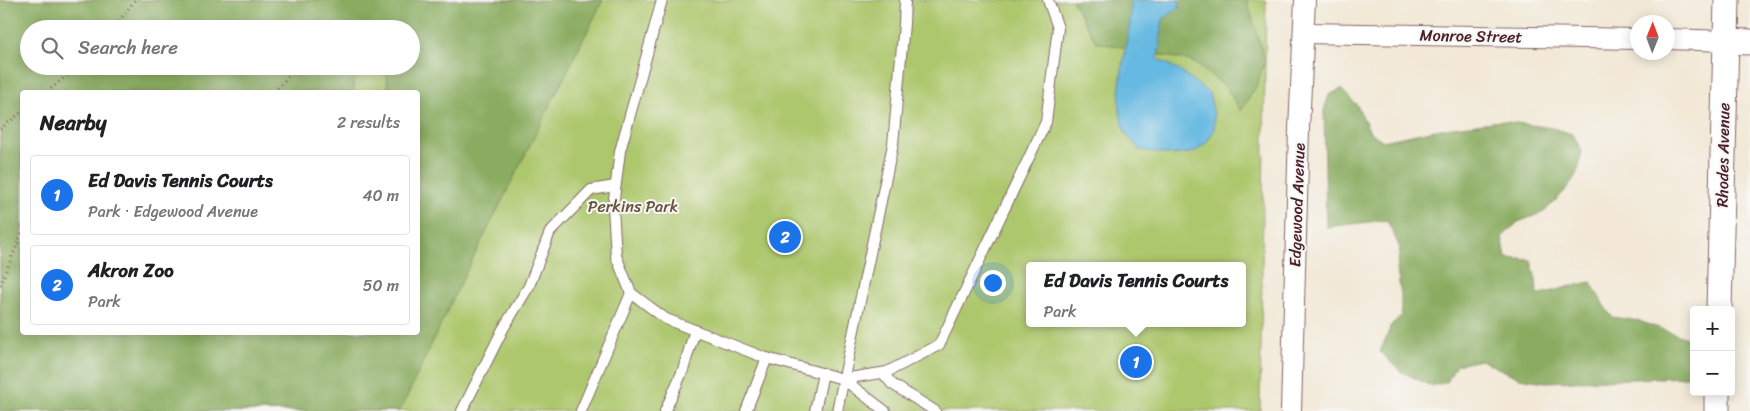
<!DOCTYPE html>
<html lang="en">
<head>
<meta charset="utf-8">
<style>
  :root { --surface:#fff; --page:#f6f6f6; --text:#202124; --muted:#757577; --line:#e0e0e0; --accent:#1a73e8 }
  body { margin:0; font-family:Sriracha,sans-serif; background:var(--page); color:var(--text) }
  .controls { position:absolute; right:15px; bottom:15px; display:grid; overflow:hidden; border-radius:5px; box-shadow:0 2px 12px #0003 }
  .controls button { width:45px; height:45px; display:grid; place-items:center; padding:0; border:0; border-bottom:1px solid var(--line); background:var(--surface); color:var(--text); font:25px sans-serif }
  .compass { position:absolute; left:1630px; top:15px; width:45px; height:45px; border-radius:50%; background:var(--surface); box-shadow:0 2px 12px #0003; rotate:1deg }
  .you { position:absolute; left:992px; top:282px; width:18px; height:18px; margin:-12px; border:4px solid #fff; border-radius:50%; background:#1a73e8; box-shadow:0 0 0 8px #1a73e833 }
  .badge { display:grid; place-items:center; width:32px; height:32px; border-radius:50%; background:var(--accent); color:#fff; font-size:16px; font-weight:700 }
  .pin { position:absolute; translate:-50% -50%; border:2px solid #fff; box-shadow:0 1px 5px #0006 }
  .popup { position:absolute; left:1026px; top:262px; width:220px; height:65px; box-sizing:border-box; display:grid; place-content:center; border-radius:5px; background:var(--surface); filter:drop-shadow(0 1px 4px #0005); font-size:16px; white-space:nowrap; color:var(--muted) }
  .popup b { font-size:19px; color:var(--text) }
  .popup::after { content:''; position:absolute; left:50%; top:100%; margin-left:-10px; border:10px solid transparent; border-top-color:var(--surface) }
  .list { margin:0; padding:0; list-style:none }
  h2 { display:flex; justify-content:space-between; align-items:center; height:65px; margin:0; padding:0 20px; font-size:21px }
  h2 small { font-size:16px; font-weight:400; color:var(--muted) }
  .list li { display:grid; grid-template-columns:32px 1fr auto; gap:15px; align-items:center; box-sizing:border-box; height:80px; margin:0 10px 10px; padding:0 10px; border:1px solid var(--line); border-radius:5px }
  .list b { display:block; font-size:19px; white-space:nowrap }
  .list p { margin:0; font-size:16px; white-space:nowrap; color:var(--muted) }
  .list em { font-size:16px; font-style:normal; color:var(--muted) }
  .icon { flex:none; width:28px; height:28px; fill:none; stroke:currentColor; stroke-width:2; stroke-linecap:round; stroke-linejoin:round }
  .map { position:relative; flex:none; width:1750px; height:411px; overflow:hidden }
  .search { position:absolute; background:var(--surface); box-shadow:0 2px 12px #0003; left:20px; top:20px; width:400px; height:55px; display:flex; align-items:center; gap:12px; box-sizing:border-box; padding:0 18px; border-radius:28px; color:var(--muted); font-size:19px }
  .panel { position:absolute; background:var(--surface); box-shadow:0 2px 12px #0003; left:20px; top:90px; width:400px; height:245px; border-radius:5px }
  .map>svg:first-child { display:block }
  .green { fill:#adc76d; stroke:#7c734c; fill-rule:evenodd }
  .forest { fill:#8aac60; stroke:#6a6646; fill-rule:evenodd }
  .water { fill:#66b9e2; stroke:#586c86 }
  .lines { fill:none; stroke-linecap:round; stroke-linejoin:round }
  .service-casing { stroke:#856566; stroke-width:12 }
  .minor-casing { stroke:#856566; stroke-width:22 }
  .tertiary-casing { stroke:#856566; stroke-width:27 }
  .path { stroke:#856566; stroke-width:3; stroke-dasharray:1 4; stroke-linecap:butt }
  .service { stroke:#fff; stroke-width:10 }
  .minor { stroke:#fff; stroke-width:20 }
  .tertiary { stroke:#fff; stroke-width:25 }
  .labels { text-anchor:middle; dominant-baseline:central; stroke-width:4; stroke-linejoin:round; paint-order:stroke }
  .street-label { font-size:16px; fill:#4a1f2b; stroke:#f6f6f2 }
  .park-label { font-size:16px; fill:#68513f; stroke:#f6f6f2 }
</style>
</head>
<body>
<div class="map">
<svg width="1750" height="411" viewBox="0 0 1750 411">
  <rect width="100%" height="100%" fill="#f6f6f2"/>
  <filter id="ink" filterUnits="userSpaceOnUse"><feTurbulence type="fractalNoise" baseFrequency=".02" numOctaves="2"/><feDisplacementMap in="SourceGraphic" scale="10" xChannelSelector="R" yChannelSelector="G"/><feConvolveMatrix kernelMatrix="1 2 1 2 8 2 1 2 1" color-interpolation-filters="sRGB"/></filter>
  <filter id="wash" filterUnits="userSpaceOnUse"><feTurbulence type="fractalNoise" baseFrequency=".0096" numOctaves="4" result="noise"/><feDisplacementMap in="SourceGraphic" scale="20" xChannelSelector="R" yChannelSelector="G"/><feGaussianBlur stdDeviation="1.12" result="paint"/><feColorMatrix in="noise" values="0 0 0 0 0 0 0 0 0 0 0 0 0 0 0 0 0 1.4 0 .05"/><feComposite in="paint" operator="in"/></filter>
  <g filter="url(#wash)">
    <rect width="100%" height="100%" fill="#f2e8d5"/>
    <!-- green -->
    <path class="green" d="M0,0H1266L1260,411H0ZM29,29H411V66H29ZM22,92H418V332H22ZM1030,266H1242V323H1030Z"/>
    <!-- forest -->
    <g class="forest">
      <path d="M0,0H603L457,290L400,411H0ZM29,29H411V66H29ZM376,67L387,76L388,89L386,92H418V332H22V92H354L353,81L362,69Z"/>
      <polygon points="1072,0 1247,0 1265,61 1256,87 1241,111 1225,86 1191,61 1096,42"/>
      <polygon points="1341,89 1357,105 1370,132 1383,141 1445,128 1501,121 1553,128 1572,134 1582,151 1578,172 1566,190 1544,212 1518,222 1502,237 1506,258 1531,260 1536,280 1537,295 1576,285 1591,282 1604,306 1612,317 1639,321 1692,340 1687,377 1546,382 1519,378 1481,360 1456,365 1447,382 1431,386 1400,371 1380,352 1392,324 1401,316 1401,294 1397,271 1400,248 1387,220 1326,227 1324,110 1329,95"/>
    </g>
    <!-- water -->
    <path class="water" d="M1131,0H1180L1179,8L1163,19L1158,59L1179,70L1209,93L1214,115V131L1206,143L1195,152L1174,155L1140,150C1135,144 1128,138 1125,131C1109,94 1132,41 1131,0Z"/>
  </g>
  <g filter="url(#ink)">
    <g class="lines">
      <defs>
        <g id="service">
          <polyline points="662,0 620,151 613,207 616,256 631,293 666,319 763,357 843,379 885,411"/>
          <polyline points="883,373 892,384 935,411"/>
          <polyline points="843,379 887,372 939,345 1046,122 1058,28 1048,0"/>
          <polyline points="462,411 503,329 529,286 550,232 591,190 615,186"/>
          <polyline points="581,411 631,293"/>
          <polyline points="665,411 683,370 695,330"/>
          <polyline points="746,411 767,358"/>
          <polyline points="815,411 823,373"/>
          <polyline points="837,411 893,144 904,24 905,0"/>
        </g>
        <g id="minor">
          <polyline points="1304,33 1638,39"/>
          <polyline points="1668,39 1726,41"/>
          <polyline points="1291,411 1299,129 1305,0"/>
        </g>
        <g id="tertiary">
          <polyline points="1726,41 1750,42"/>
          <polyline points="1719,310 1727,0"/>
          <polyline points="1717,411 1717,392"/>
        </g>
      </defs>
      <!-- service casing -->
      <use href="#service" class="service-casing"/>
      <!-- minor casing -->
      <use href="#minor" class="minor-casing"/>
      <!-- tertiary casing -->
      <use href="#tertiary" class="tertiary-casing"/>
      <!-- path -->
      <g class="path">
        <polyline points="113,29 135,0"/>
        <polyline points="347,66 358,75"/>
        <polyline points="47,92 78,66"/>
        <polyline points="274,92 298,66"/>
        <polyline points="0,129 22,112"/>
        <polyline points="0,285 22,233"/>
      </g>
      <!-- service -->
      <use href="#service" class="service"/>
      <!-- minor -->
      <use href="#minor" class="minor"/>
      <!-- tertiary -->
      <use href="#tertiary" class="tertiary"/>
    </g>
  </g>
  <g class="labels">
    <!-- street labels -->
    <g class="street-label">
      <text transform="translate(1471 36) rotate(1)">Monroe Street</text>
      <text transform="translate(1723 155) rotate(-89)">Rhodes Avenue</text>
      <text transform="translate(1297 205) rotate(-88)">Edgewood Avenue</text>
    </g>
    <!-- park labels -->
    <g class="park-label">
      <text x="633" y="206">Perkins Park</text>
    </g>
  </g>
</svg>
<div class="controls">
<button>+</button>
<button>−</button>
</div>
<svg class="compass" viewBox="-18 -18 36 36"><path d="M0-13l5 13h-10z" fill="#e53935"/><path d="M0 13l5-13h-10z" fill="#757577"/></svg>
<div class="you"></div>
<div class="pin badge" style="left:1136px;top:362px">1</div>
<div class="popup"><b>Ed Davis Tennis Courts</b>Park</div>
<div class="pin badge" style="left:785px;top:237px">2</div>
<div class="search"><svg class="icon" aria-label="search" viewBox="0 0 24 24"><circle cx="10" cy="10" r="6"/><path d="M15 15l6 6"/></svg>Search here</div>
<section class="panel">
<h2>Nearby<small>2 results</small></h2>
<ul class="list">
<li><span class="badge">1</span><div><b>Ed Davis Tennis Courts</b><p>Park · Edgewood Avenue</p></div><em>40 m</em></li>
<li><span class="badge">2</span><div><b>Akron Zoo</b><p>Park</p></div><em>50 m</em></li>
</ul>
</section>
</div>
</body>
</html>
